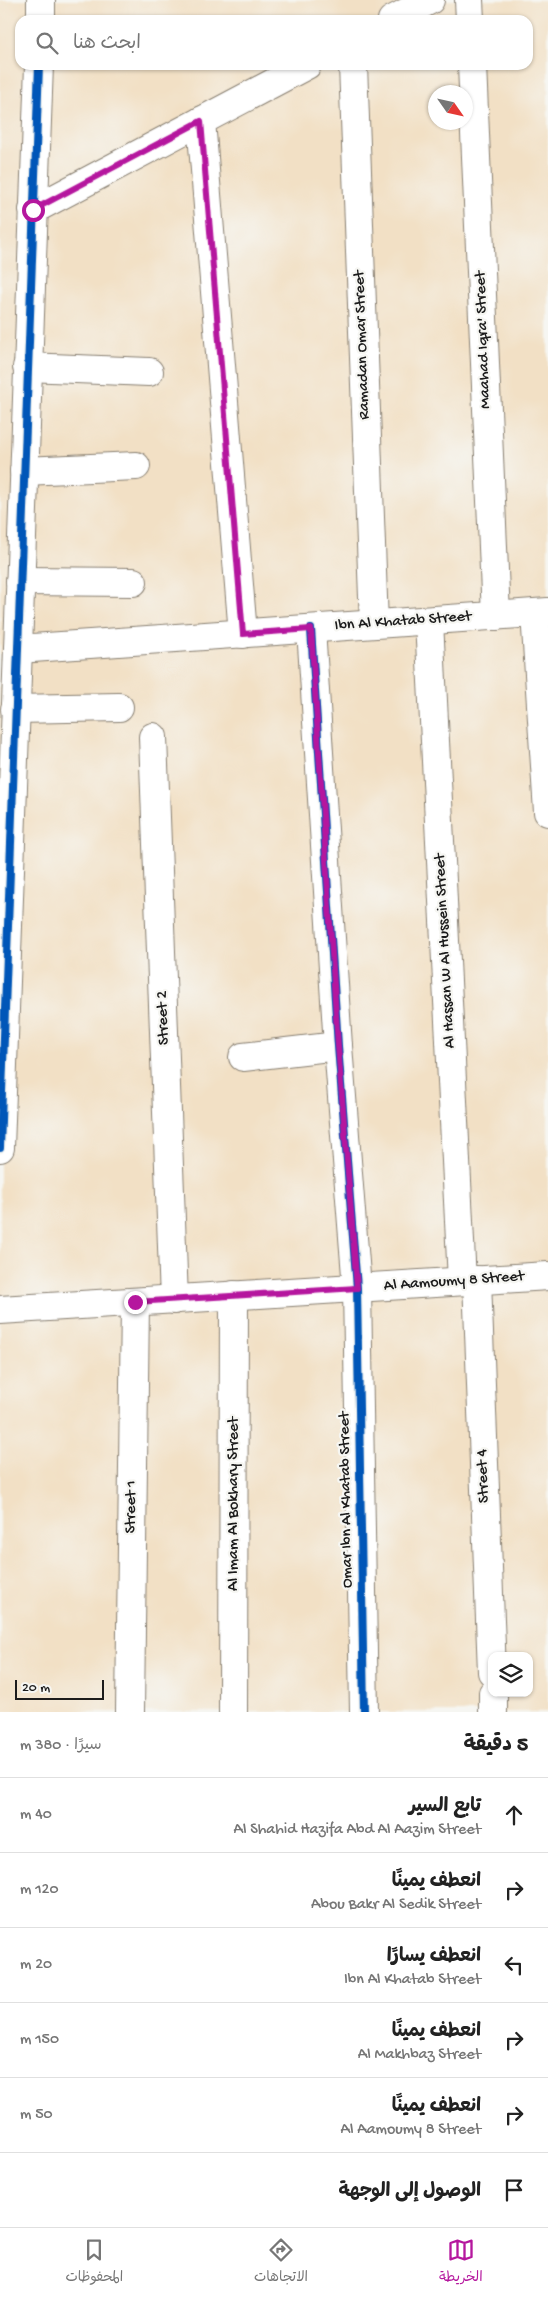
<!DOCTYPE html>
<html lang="ar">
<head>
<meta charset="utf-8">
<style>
  :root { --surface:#fff; --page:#f6f6f6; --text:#222; --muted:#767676; --line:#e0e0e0; --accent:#b5179e }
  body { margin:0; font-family:"Gochi Hand","Playpen Sans Arabic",sans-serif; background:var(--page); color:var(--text); direction:rtl }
  .controls { position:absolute; right:15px; bottom:15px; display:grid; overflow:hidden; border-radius:10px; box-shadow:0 1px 4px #0004 }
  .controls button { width:45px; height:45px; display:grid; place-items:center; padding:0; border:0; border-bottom:1px solid var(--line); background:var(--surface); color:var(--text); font:25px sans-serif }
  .compass { position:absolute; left:428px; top:85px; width:45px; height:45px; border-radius:50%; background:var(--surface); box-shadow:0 1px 4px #0004; rotate:124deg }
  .scale { position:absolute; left:15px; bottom:12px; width:89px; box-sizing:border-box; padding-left:5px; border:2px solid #1c1c1c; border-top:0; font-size:14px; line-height:18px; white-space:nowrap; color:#1c1c1c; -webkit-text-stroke:4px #f6f6f2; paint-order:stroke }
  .stop { position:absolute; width:15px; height:15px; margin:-11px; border:4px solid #b5179e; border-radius:50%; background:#fff }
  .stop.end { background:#b5179e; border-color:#fff; box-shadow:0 1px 5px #0008 }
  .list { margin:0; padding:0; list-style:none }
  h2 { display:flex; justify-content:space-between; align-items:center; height:65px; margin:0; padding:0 20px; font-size:21px }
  h2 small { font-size:16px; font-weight:400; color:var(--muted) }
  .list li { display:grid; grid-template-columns:32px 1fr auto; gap:15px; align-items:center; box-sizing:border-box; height:75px; padding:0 20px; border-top:1px solid var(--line) }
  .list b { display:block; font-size:19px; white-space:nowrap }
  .list p { margin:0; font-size:16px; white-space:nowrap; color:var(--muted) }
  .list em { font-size:16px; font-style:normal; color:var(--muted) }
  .icon { flex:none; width:28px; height:28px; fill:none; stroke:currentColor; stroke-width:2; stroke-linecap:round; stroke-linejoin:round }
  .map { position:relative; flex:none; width:548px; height:1712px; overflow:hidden; direction:ltr }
  .search { position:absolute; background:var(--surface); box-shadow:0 1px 4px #0004; left:15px; right:15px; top:15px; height:55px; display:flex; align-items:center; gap:12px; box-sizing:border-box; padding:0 18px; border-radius:15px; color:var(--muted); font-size:19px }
  .sheet { height:515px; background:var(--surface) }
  nav { display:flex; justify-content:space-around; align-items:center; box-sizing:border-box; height:70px; border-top:1px solid var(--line); background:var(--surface); font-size:14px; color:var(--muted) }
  nav a { display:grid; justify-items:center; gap:2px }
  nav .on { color:var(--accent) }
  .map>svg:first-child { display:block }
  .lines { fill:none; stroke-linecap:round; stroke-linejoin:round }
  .street-casing { stroke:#877e70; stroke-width:30 }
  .street { stroke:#fff; stroke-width:28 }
  .cycleway-casing { stroke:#f6f6f2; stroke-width:11 }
  .cycleway { stroke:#0057b8; stroke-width:8 }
  .route { stroke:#b5179e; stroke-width:6 }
  .labels { text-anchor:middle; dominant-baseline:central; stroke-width:4.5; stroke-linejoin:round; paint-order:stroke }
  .street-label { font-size:16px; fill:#1c1c1c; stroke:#f6f6f2 }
</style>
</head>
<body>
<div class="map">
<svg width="548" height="1712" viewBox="0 0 548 1712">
  <rect width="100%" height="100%" fill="#f6f6f2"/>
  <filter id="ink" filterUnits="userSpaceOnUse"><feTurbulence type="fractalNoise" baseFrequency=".02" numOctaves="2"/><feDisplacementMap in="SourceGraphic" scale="10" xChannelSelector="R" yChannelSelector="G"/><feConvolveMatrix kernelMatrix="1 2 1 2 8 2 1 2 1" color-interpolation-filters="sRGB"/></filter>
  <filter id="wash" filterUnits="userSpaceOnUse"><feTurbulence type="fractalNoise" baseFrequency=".0096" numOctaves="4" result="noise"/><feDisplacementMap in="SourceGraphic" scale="20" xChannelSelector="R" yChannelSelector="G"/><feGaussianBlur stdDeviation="1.12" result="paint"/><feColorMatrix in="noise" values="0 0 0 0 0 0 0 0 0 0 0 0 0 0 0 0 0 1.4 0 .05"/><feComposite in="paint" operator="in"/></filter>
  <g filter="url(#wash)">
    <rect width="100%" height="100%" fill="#f2e0c5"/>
  </g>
  <g filter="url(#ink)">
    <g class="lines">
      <defs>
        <g id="street">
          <polyline points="469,0 470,20"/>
          <polyline points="41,20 41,0"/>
          <polyline points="392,20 430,0"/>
          <polyline points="353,65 374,624"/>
          <polyline points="472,65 496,616"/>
          <polyline points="201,121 243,634"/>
          <polyline points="33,210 307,65"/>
          <polyline points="27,367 149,372"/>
          <polyline points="24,471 136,466"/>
          <polyline points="20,581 133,582"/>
          <polyline points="535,613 548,812"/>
          <polyline points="429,621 462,1281"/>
          <polyline points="311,629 338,1046 357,1288 364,1712"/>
          <polyline points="18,649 548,612"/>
          <polyline points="15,709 119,707"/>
          <polyline points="153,737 174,1300"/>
          <polyline points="243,1057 338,1046"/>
          <polyline points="0,1148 39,65"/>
          <polyline points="477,1280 492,1672"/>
          <polyline points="0,1310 548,1276"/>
          <polyline points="493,1693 493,1712"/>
          <polyline points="130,1712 135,1302"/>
          <polyline points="233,1712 234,1295"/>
        </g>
      </defs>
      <!-- street casing -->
      <use href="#street" class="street-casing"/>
      <!-- street -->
      <use href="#street" class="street"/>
      <defs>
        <g id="cycleway">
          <polyline points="311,629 338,1046 357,1288 364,1712"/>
          <polyline points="0,1148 39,65"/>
        </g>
      </defs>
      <!-- cycleway casing -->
      <use href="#cycleway" class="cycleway-casing"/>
      <!-- cycleway -->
      <use href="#cycleway" class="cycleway"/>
    </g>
  </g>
  <g class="lines" filter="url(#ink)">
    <!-- route -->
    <polyline class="route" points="33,210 201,121 243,634 311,629 338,1046 357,1288 135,1302"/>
  </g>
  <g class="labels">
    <!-- street labels -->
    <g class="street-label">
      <text transform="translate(484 340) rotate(-92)">Maahad Iqra' Street</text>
      <text transform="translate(363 345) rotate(-92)">Ramadan Omar Street</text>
      <text transform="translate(403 622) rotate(-4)">Ibn Al Khatab Street</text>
      <text transform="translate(446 951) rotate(-93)">Al Hassan W Al Hussein Street</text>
      <text transform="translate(164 1018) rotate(-92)">Street 2</text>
      <text transform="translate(454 1282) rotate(-4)">Al Aamoumy 8 Street</text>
      <text transform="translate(484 1476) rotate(-92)">Street 4</text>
      <text transform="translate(347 1500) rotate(-91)">Omar Ibn Al Khatab Street</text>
      <text transform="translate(234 1504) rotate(-90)">Al Imam Al Bokhary Street</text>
      <text transform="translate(132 1507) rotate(-89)">Street 1</text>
    </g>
  </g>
</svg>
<div class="controls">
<button><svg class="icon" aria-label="layers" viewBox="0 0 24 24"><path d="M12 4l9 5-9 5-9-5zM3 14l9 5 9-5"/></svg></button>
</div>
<svg class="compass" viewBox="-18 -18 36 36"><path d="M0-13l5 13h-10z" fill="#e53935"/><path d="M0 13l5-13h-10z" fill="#767676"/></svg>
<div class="scale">20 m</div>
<div class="stop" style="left:33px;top:210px"></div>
<div class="stop end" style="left:135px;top:1302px"></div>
<div class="search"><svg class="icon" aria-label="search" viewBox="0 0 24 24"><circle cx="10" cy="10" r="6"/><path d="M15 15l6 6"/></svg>ابحث هنا</div>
</div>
<section class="sheet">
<h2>5 دقيقة<small>سيرًا · 380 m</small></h2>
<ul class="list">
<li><svg class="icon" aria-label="ahead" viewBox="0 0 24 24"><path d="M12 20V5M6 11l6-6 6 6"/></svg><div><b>تابع السير</b><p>Al Shahid Hazifa Abd Al Aazim Street</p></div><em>40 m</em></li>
<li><svg class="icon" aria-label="right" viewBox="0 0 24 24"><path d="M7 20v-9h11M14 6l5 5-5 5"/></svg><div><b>انعطف يمينًا</b><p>Abou Bakr Al Sedik Street</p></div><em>120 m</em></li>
<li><svg class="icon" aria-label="left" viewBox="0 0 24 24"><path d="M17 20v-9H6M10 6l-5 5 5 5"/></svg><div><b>انعطف يسارًا</b><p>Ibn Al Khatab Street</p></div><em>20 m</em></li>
<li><svg class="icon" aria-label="right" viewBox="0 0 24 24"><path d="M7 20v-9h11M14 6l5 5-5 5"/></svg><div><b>انعطف يمينًا</b><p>Al Makhbaz Street</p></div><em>150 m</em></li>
<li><svg class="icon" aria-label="right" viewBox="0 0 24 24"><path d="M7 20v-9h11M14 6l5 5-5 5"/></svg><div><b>انعطف يمينًا</b><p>Al Aamoumy 8 Street</p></div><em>50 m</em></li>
<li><svg class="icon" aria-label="arrive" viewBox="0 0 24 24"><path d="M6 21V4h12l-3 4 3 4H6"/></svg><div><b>الوصول إلى الوجهة</b></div></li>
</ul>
</section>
<nav>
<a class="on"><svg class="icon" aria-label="map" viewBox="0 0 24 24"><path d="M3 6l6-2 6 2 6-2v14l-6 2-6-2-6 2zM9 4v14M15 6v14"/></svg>الخريطة</a>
<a><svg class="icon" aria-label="directions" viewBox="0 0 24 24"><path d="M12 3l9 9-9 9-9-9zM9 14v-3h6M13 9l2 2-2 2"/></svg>الاتجاهات</a>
<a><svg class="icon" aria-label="saved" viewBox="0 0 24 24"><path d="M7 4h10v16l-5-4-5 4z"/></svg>المحفوظات</a>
</nav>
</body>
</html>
